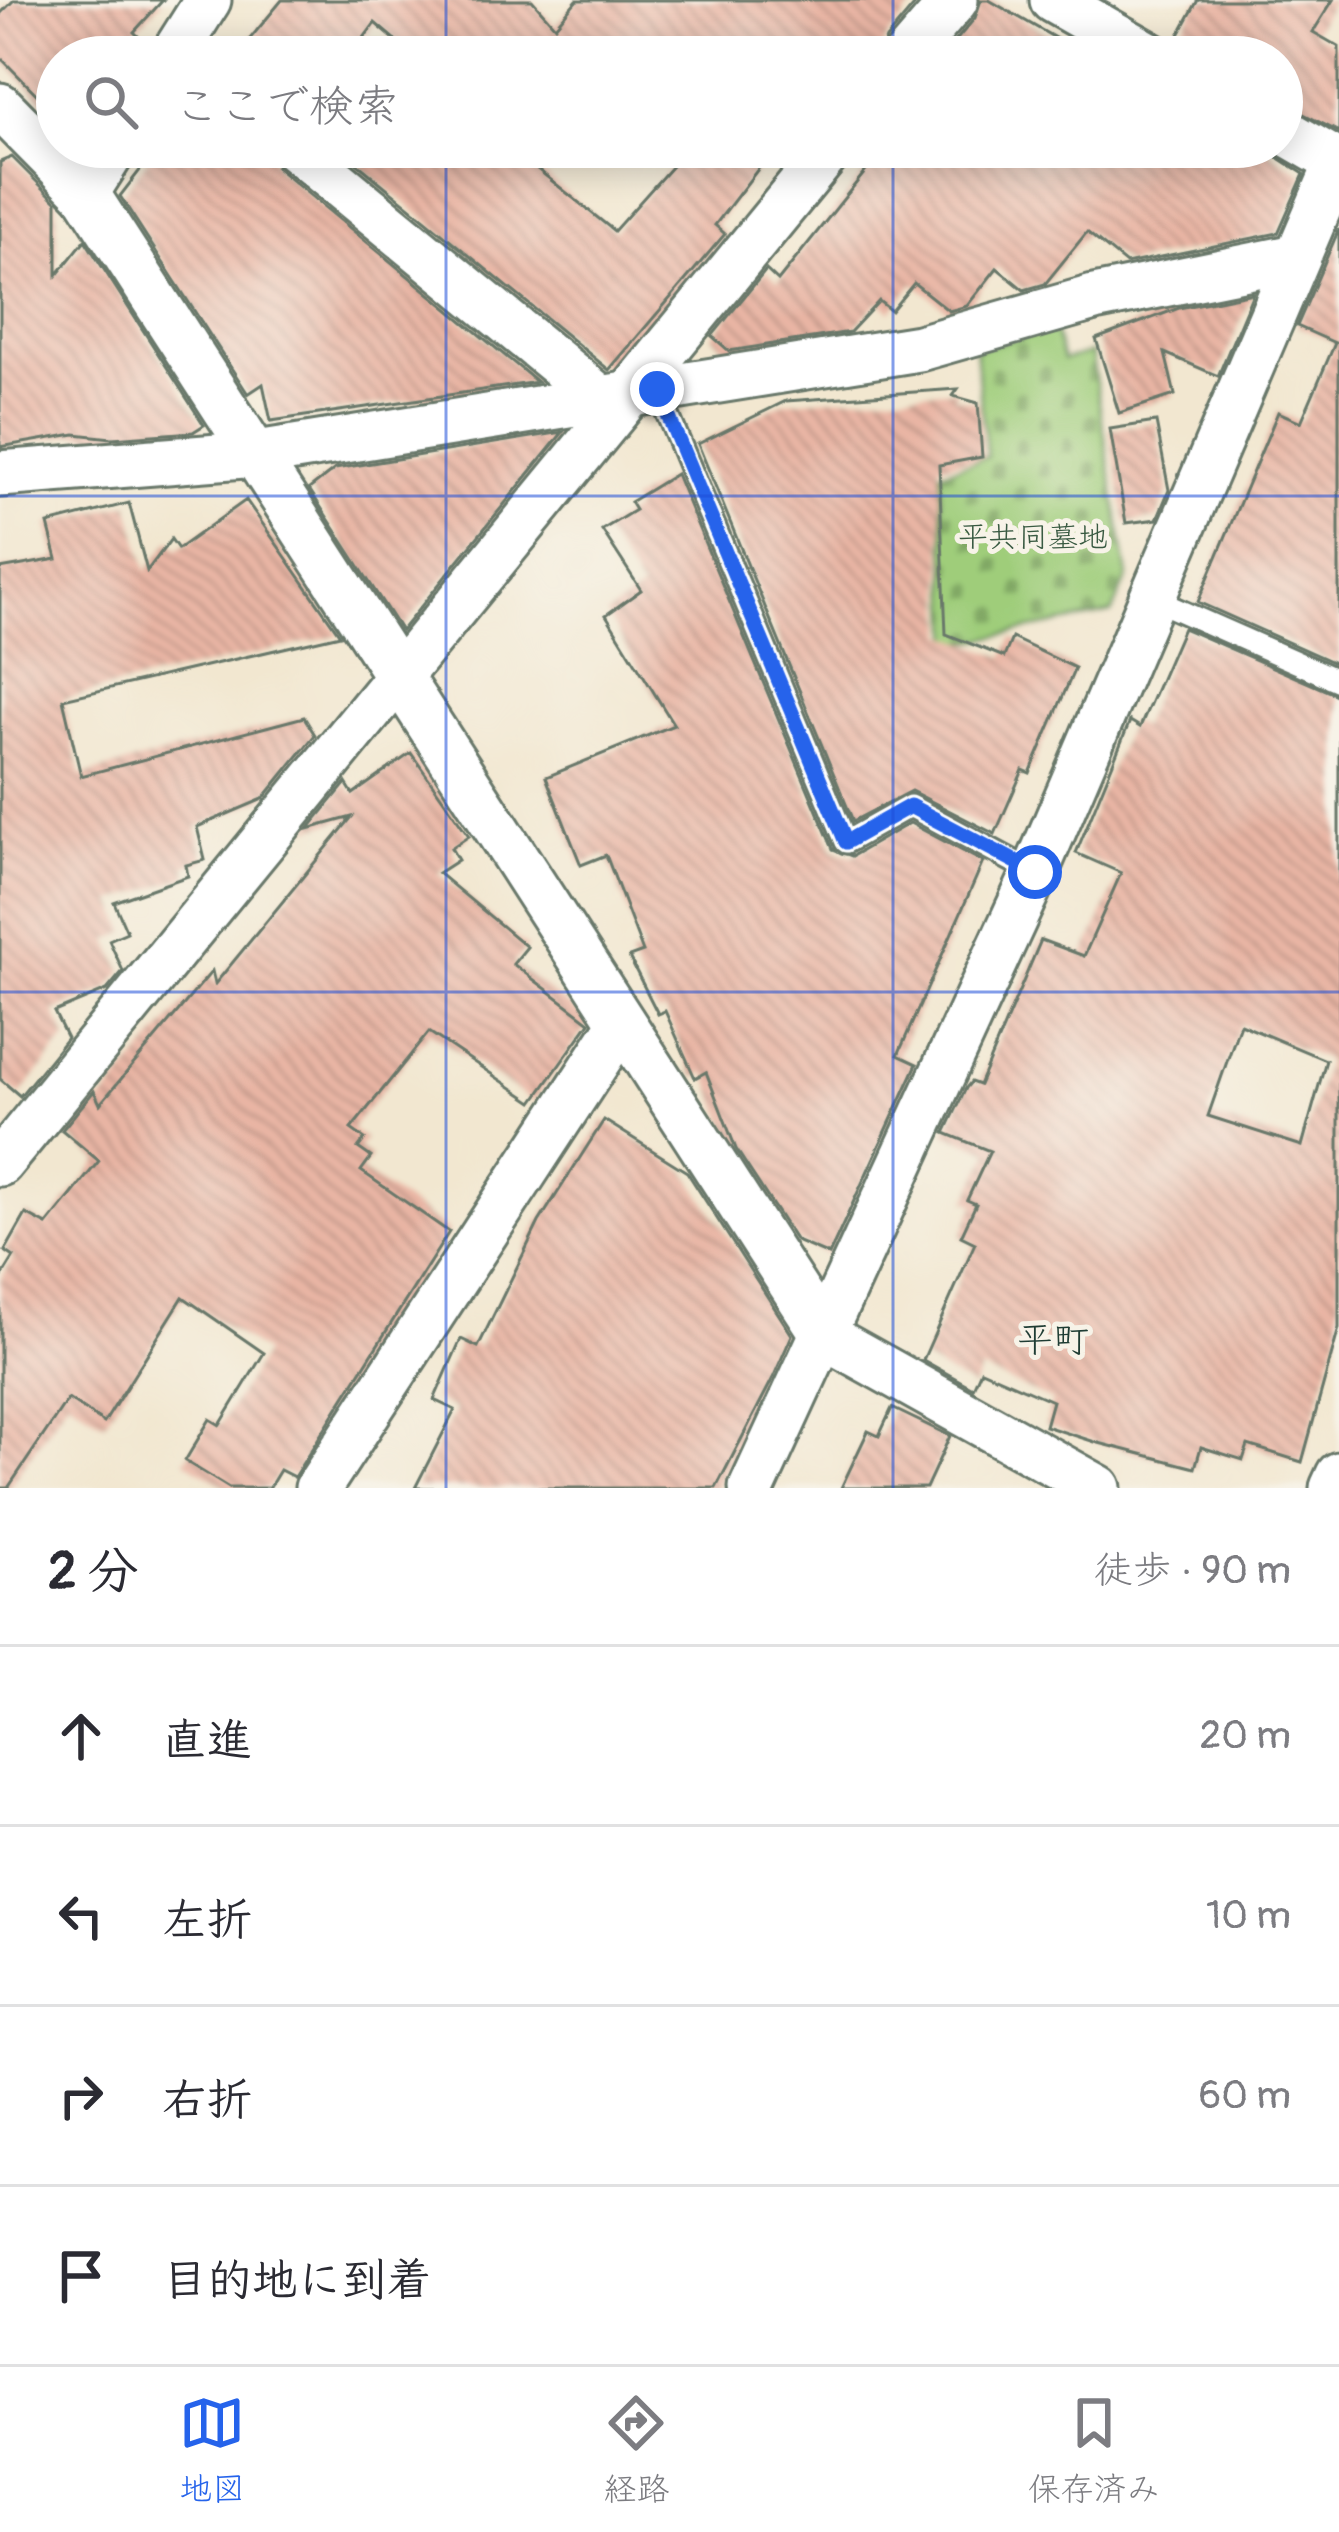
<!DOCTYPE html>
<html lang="ja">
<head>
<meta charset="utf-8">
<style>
  :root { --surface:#fff; --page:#f2f2f3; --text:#2b2b33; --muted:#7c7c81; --line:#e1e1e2; --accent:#2563eb }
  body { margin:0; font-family:Pangolin,"Klee One",sans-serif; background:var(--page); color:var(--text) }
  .stop { position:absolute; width:36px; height:36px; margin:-27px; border:9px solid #2563eb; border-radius:50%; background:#fff }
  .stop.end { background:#2563eb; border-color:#fff; box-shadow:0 3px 12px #0008 }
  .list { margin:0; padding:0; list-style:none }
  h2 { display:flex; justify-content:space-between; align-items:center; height:156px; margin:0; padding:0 48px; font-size:51px }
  h2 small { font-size:39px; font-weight:400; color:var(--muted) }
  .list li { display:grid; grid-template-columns:78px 1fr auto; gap:36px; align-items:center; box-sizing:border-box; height:180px; padding:0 48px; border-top:3px solid var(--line) }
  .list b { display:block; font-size:45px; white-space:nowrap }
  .list em { font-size:39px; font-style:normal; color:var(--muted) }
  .icon { flex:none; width:66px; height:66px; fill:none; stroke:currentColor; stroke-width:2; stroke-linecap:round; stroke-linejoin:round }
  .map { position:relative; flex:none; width:1339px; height:1488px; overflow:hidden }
  .search { position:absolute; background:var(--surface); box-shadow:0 6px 30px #0003; left:36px; right:36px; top:36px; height:132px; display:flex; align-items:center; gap:30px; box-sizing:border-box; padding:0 42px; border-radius:66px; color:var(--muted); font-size:45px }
  .sheet { height:876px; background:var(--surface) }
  nav { display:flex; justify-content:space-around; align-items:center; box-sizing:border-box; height:168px; border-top:3px solid var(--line); background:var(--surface); font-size:33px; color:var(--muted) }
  nav a { display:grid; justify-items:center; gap:6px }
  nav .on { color:var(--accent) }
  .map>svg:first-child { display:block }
  .cemetery { fill:url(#cemetery-stones); stroke:#5f8557; stroke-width:3 }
  .building { fill:url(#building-back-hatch); fill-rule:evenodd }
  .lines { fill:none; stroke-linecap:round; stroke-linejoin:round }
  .service-casing { stroke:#69786b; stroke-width:27 }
  .minor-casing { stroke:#69786b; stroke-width:51 }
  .service { stroke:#fff; stroke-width:21 }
  .minor { stroke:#fff; stroke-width:45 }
  .route { stroke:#2563eb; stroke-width:15 }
  .grid { fill:none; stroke:#1d4ed8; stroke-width:3; stroke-opacity:0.55 }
  .labels { text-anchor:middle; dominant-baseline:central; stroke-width:10; stroke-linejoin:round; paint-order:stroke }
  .park-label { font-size:30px; fill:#395a42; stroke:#f7f3e8 }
  .quarter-label { font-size:36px; fill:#1f3d34; stroke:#f7f3e8 }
</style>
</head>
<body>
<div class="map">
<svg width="1339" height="1488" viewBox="0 0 1339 1488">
  <defs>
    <pattern id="cemetery-stones" width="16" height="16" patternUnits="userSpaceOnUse" patternTransform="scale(3)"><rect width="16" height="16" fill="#9fcd7a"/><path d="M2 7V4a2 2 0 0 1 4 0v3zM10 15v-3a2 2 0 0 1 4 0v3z" fill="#81a865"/></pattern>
    <pattern id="building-back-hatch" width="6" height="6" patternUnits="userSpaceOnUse" patternTransform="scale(3)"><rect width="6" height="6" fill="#e9b5a4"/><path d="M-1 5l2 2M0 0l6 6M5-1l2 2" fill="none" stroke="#bc9486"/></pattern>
  </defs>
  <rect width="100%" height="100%" fill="#f7f3e8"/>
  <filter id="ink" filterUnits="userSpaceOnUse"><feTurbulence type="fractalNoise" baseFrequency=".00833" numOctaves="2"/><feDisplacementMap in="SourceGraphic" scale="24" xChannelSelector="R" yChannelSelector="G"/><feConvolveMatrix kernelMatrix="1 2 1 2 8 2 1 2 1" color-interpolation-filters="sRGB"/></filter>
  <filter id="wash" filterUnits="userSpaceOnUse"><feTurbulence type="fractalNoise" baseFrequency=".004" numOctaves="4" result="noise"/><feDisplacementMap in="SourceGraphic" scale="48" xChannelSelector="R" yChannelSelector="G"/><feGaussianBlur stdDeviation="2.7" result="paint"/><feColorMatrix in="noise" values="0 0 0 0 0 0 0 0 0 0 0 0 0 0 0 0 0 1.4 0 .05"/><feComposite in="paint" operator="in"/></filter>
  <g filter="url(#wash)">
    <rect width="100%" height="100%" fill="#f2e7d0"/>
    <!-- cemetery -->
    <polygon class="cemetery" points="1054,329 1063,360 1091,353 1128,577 1112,613 952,645 940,472 987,457 975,349"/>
    <g id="blocks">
      <!-- building -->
      <g class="building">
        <polygon points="14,0 163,0 134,32 148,46 145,57 57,57 57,115 0,57 0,14"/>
        <polygon points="282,0 532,0 555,26 577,0 919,0 886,39 879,57 528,57 536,47 508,48 501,57 415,57 375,23 350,57 235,57"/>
        <polygon points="981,0 989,0 1088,57 975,57 953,44 975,18"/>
        <polygon points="1198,0 1333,0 1313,32 1339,47 1339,132 1282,103 1282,57 1180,57 1175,42"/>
        <polygon points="158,147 268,147 277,168 537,382 271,421 263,384 248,394 120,196"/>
        <polygon points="337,147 554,147 536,168 614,231 689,147 775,147 715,225 725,234 609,370"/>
        <polygon points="885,147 1262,147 1304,174 1278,233 1126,264 1087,232 1045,284 1024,290 997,268 967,306 949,311 914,283 891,311 879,301 850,332 729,351 712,336 766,270 778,281"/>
        <polygon points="12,157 57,202 57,275 85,240 204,425 193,432 112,438 75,434 0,447 0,162"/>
        <polygon points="1339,229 1339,665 1198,602 1278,412 1301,422 1335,343 1297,326"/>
        <polygon points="1253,293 1218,376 1165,353 1175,395 1119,413 1096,339 1179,308"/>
        <polygon points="958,389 953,396 978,403 982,457 939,465 946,634 1004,657 1012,638 1075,668 1030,773 1023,770 995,834 911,791 853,821 698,444 786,401"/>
        <polygon points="1156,422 1169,490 1157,519 1126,523 1110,429"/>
        <polygon points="563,432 401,631 309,489 335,469"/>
        <polygon points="676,474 833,849 852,856 910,823 983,862 898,1055 917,1064 829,1255 796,1241 736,1149 706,1072 695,1078 665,1011 658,1014 629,957 643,952 606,855 581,865 546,777 674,725 606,615 641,590 602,530 635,510 630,502"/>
        <polygon points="246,500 340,635 63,699 81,776 304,717 315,735 263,799 197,827 205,860 186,865 188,876 114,902 127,932 109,940 123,971 107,990 54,1012 67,1038 20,1096 0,1079 0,569 57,559 48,524 129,503 147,571 171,539 178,549"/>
        <path d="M1183,628L1339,696V1328L1302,1462L1248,1445L1243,1460L1201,1447L1195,1468L1095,1442L1045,1426L1052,1401L981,1370L973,1388L923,1360L975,1243L961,1236L976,1204L967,1200L990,1151L945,1133L966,1088L971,1082L979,1085L1041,940L1084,956L1121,873L1076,853L1130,721L1140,727ZM1240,1024L1326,1060L1302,1146L1208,1116Z"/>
        <polygon points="411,753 469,836 451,848 458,860 438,873 527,947 513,964 590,1022 533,1102 429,1032 351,1129 365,1139 358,1148 371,1157 361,1171 449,1232 294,1477 280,1470 269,1488 229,1488 185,1461 210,1419 220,1425 264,1353 183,1297 104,1423 68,1399 8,1488 0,1488 0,1280 14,1257 5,1251 26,1214 47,1225 99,1161 62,1130 94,1091 100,1104 212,971 215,984 352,817 308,829 346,783 353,794"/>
        <polygon points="604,1120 687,1172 792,1335 773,1378 716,1488 415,1488 455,1410 434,1400 461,1339 478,1347 539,1222"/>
        <polygon points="892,1408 950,1436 926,1488 841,1488 868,1431 879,1436"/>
      </g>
    </g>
  </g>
  <g filter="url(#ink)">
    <use href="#blocks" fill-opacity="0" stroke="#69786b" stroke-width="3"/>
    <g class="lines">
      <defs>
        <g id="service">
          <polyline points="657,389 846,842 910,806 1035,873"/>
          <polyline points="1151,598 1339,681"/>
        </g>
        <g id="minor">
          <polyline points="1053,0 1153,57"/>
          <polyline points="172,57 208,0"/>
          <polyline points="906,57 955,0"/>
          <polyline points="0,106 86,193 825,1336 1098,1488"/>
          <polyline points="1282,130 1339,163"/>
          <polyline points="294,147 601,399"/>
          <polyline points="86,193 115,147"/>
          <polyline points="0,474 257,454 919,348 1094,298 1296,257"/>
          <polyline points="0,1163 832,147"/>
          <polyline points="318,1488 622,1023"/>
          <polyline points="752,1488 1035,873 1338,162"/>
          <polyline points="1333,1488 1339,1475"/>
        </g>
      </defs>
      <!-- service casing -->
      <use href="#service" class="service-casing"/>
      <!-- minor casing -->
      <use href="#minor" class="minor-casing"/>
      <!-- service -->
      <use href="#service" class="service"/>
      <!-- minor -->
      <use href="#minor" class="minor"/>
    </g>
  </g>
  <g class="lines" filter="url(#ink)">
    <!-- route -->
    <polyline class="route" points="657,389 846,842 910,806 1035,872"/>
  </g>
  <!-- grid -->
  <path class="grid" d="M446,0V57M893,0V57M446,147V1488M893,147V1488M0,496H1339M0,992H1339"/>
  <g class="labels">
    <!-- park labels -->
    <g class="park-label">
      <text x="1033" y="537">平共同墓地</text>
    </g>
    <!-- quarter labels -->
    <g class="quarter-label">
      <text x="1053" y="1340">平町</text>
    </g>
  </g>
</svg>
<div class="stop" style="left:1035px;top:872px"></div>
<div class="stop end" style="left:657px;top:389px"></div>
<div class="search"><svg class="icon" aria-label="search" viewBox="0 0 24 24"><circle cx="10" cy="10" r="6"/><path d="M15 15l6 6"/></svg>ここで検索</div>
</div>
<section class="sheet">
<h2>2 分<small>徒歩 · 90 m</small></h2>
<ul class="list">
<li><svg class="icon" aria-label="ahead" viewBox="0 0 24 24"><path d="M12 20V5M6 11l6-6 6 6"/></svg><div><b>直進</b></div><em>20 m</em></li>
<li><svg class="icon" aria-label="left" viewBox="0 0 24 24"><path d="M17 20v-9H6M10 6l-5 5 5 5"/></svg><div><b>左折</b></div><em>10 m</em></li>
<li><svg class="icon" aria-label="right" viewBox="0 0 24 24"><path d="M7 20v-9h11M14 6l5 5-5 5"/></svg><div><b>右折</b></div><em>60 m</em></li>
<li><svg class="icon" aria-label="arrive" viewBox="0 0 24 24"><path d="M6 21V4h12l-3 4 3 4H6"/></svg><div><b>目的地に到着</b></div></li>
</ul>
</section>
<nav>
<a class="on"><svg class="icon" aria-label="map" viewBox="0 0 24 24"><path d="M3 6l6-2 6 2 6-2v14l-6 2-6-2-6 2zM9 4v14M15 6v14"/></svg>地図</a>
<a><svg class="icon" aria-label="directions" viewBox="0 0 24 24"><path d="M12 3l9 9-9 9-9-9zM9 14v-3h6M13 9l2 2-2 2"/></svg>経路</a>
<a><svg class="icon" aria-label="saved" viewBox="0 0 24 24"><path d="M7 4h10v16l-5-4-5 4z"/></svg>保存済み</a>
</nav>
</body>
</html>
